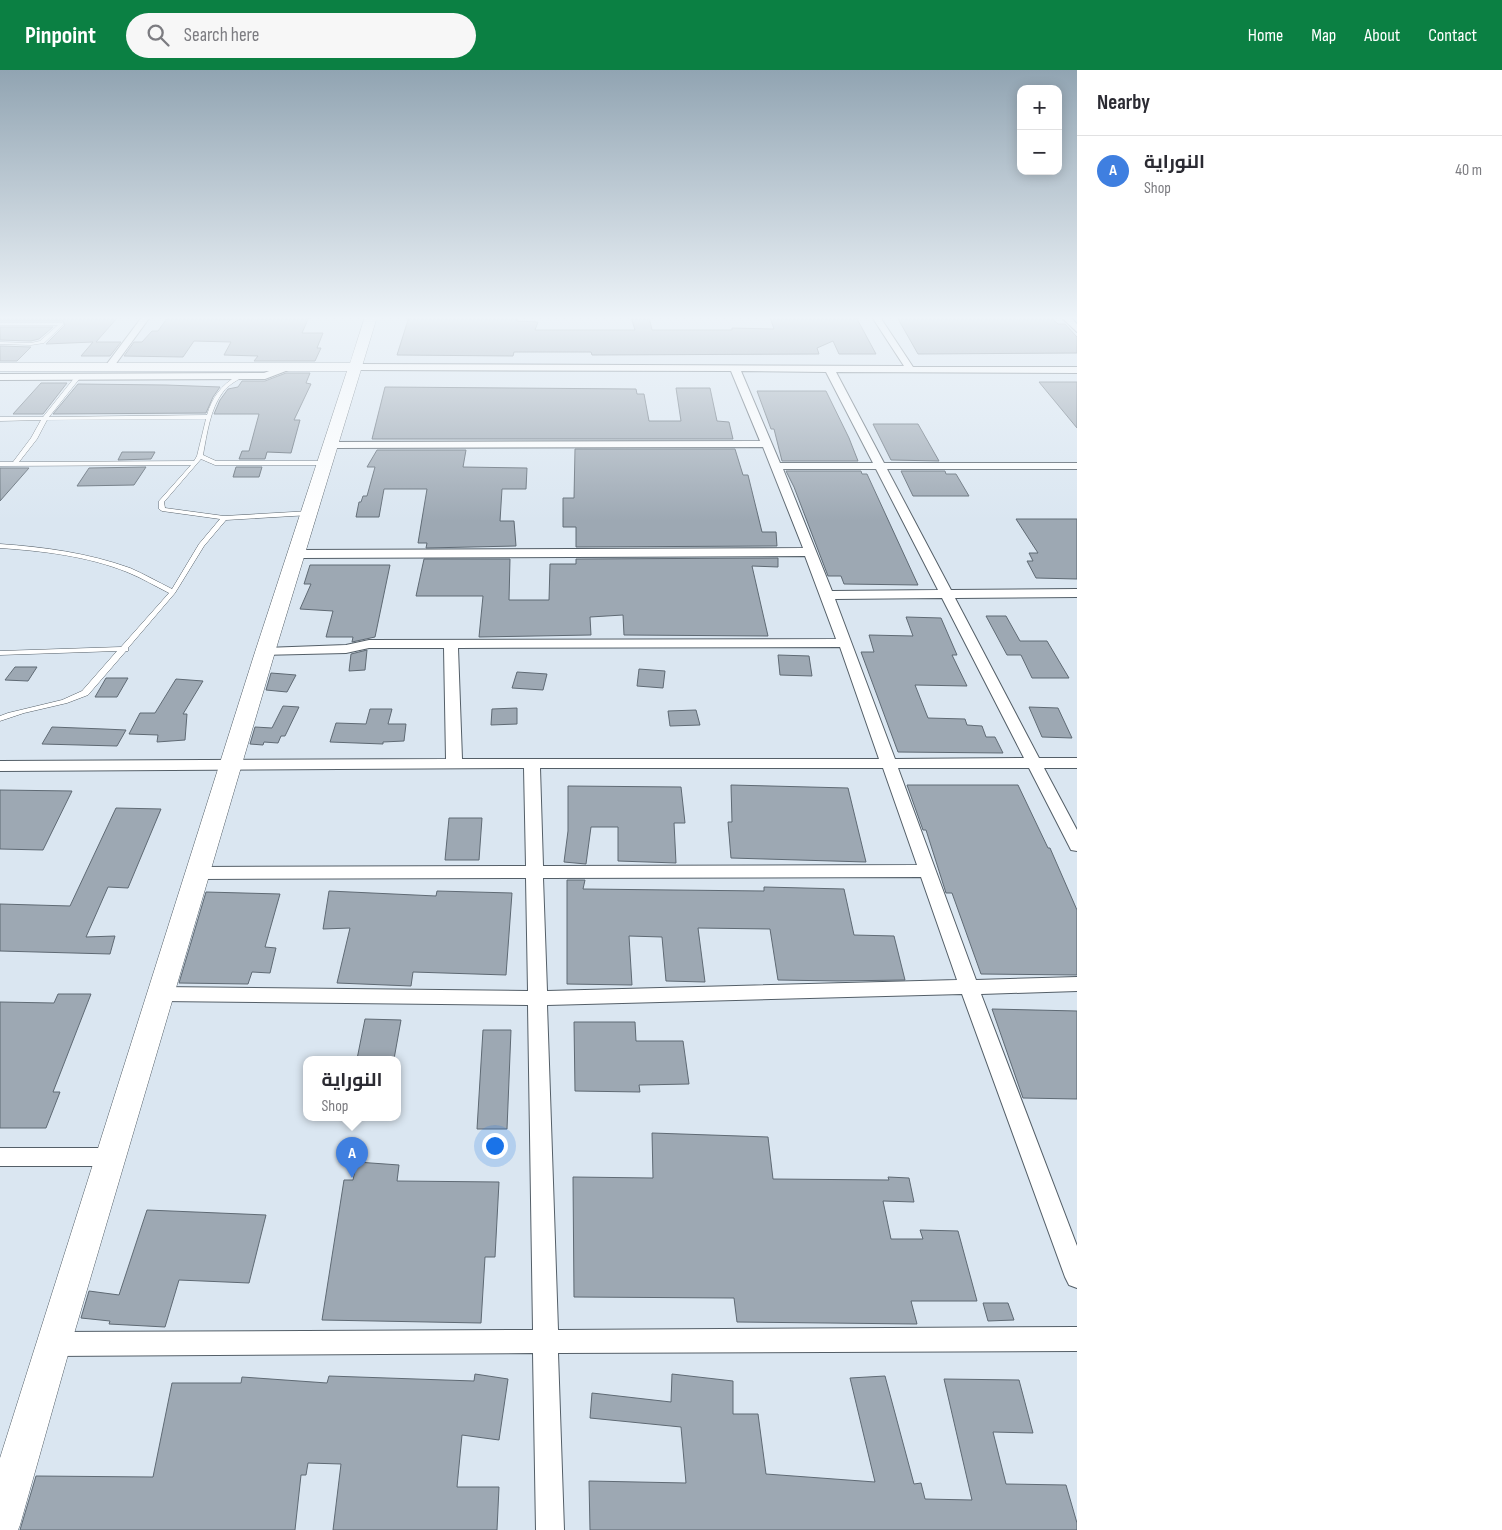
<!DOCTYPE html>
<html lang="en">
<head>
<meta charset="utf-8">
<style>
  :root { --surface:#fff; --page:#f7f7f7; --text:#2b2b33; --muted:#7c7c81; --line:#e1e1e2; --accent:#0b8043 }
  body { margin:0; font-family:"Sofia Sans Condensed",Cairo,sans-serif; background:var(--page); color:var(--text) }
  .controls { position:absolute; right:15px; top:15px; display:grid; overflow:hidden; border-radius:10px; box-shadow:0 2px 12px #0003 }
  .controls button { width:45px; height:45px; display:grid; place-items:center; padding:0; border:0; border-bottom:1px solid var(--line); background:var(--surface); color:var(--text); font:25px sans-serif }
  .you { position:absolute; left:494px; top:1075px; width:18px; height:18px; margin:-12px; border:4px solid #fff; border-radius:50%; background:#1a73e8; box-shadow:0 0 0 8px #1a73e833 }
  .badge { display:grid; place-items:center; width:32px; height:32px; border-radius:50%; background:var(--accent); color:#fff; font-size:16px; font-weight:700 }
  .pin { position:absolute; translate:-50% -41px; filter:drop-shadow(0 1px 2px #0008) }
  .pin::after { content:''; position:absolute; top:26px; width:18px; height:15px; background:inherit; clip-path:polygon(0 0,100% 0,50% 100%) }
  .popup { position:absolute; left:303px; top:986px; width:98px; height:65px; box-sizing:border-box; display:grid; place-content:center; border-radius:10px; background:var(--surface); filter:drop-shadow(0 1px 4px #0005); font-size:16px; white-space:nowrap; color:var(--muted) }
  .popup b { font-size:19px; color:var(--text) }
  .popup::after { content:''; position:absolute; left:50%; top:100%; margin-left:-10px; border:10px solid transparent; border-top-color:var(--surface) }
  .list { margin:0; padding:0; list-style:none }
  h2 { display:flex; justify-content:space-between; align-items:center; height:65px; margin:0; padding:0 20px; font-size:21px }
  h2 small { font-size:16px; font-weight:400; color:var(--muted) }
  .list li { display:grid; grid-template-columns:32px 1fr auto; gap:15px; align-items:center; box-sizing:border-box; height:70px; padding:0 20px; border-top:1px solid var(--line) }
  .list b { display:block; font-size:19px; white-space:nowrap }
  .list p { margin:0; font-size:16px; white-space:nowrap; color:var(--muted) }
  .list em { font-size:16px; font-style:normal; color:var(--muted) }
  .icon { flex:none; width:28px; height:28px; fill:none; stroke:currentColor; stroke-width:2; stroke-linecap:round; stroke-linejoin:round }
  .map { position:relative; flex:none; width:1077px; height:1460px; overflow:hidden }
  header { display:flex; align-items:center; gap:30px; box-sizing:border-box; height:70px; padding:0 25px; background:var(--accent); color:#fff }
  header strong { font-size:24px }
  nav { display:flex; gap:28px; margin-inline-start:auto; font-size:18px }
  .search { width:350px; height:45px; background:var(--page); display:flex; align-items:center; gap:12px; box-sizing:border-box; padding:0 18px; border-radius:28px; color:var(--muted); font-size:19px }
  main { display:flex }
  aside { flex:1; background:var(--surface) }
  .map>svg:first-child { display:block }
  .building { fill:#9da8b3; stroke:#5f6a74 }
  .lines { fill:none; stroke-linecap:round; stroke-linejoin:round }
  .lane-casing { stroke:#545f68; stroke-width:1 }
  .street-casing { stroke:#545f68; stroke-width:2 }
  .secondary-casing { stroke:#545f68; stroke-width:1 }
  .lane { fill:#fff; fill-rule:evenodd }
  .street { fill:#fff; fill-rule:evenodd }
  .secondary { fill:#fff; fill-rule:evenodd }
</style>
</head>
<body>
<header>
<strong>Pinpoint</strong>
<div class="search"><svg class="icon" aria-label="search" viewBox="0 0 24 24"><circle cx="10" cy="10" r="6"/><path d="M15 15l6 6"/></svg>Search here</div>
<nav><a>Home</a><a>Map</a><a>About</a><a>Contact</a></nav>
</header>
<main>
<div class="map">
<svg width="1077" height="1460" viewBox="0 0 1077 1460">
  <rect width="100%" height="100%" fill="#dae6f1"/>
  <!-- building -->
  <g class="building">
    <polygon points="0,247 118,247 96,272 121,272 110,286 81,286 93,272 46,274 65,255 63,251 0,251"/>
    <polygon points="168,247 309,247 302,263 323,263 317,278 321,278 315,291 254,291 258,286 224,285 231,272 194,271 183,287 124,286 134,272 142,272 152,261 158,261"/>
    <polygon points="409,247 518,247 517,251 538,252 535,260 635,260 631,247 649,247 652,260 732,260 732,258 774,259 770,247 856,247 876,284 839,284 833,271 817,278 819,284 592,285 591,282 514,282 513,286 397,285"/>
    <polygon points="897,247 1050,247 1058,254 1065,254 1077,267 1077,283 918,284"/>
    <polygon points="0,257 53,257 39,269 31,271 0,270"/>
    <polygon points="0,276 31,277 17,291 0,291"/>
    <polygon points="286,303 310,303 306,313 311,314 294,350 300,350 291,383 267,382 265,389 239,389 242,381 249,381 259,344 214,344 220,330 228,319 238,317 242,311 265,311"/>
    <polygon points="1039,312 1077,312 1077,358"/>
    <polygon points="41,313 67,313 43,344 13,344"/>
    <polygon points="78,314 166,315 220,317 213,327 206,343 53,344"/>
    <polygon points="385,317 636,319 637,324 644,324 649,351 681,351 676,318 710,318 717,351 729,352 733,369 372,369"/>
    <polygon points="757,321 826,321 849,368 858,391 782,391 774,359 771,359"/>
    <polygon points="873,354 918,354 939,391 891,390"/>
    <polygon points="575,379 735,379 743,405 748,405 762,462 776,462 777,476 576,477 576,457 563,457 563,428 574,428"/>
    <polygon points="377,380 466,380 463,397 527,398 526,419 502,419 500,451 514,451 516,476 426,478 427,473 418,473 427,419 384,419 379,447 356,447 359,432 361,432 363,426 367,426 375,397 367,397"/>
    <polygon points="122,382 155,382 151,389 118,390"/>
    <polygon points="146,397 134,415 77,416 89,398"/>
    <polygon points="236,397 262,397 259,407 233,407"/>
    <polygon points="0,398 29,398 0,431"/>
    <polygon points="786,401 861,401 862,404 867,404 918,515 844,514 841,506 828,506 794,417"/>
    <polygon points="901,401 945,401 946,404 956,404 969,426 913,426"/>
    <polygon points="1016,449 1077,449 1077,509 1036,508 1027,491 1033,491 1029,483 1038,483"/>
    <polygon points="778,488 778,497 752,496 768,566 624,565 623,545 590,547 591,565 479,567 483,526 416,526 424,489 510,489 509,530 549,530 550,494 576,494 576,489"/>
    <polygon points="310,495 390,495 375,567 352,572 353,567 326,567 333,541 300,539 311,514 304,514"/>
    <polygon points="986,546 1006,546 1020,571 1047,571 1069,608 1032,608 1021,585 1007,585"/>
    <polygon points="906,547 941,548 957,585 952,585 967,616 915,615 928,648 965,649 967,655 982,656 986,667 995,667 1003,683 898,682 861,582 874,582 869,565 913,566"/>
    <polygon points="367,580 365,600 349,601 351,584"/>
    <polygon points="778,585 809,586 812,606 780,605"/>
    <polygon points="15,597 37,597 28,611 5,610"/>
    <polygon points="639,599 665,601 663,618 637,616"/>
    <polygon points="517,602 547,604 543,620 512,618"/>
    <polygon points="271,603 296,605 287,622 266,620"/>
    <polygon points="106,608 128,608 117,627 95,627"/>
    <polygon points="176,609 203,611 183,644 187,644 185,670 157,672 158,665 129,664 140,643 155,643"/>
    <polygon points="283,636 299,637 285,666 281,666 278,673 264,672 263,675 250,674 255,657 272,658"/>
    <polygon points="1029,637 1058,638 1072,668 1042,667"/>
    <polygon points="517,638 517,654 491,655 492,639"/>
    <polygon points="370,639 392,639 388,654 406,654 404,671 383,672 383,674 330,672 336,653 366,654"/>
    <polygon points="696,640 700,655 670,656 668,641"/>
    <polygon points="52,657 104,659 126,660 117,676 42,674"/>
    <polygon points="731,715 848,718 866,792 731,788 728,752 732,752"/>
    <polygon points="907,715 1018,715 1048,778 1050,778 1077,840 1077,905 981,904 952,823 946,823 926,760 923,760"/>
    <polygon points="568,716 681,717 685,753 674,753 676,793 618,791 618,757 591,757 586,794 564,792 568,761"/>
    <polygon points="0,720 72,721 43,780 0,779"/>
    <polygon points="116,738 161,739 128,818 108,817 86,867 115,866 110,884 0,881 0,834 70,836"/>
    <polygon points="449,748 482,748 479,790 445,790"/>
    <polygon points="567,810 585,810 583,819 764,821 764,817 844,819 854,865 894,866 905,910 838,911 778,910 770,859 698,858 705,912 666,911 662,867 629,866 632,915 567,914"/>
    <polygon points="329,821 436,826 437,821 512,823 506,905 413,902 411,916 337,913 350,858 323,859"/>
    <polygon points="206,822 280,824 265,877 276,878 270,903 252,902 248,914 179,913"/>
    <polygon points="58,924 91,924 53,1022 60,1022 46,1058 0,1058 0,932 54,933"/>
    <polygon points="992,939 1077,941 1077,1029 1023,1028"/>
    <polygon points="365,949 401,950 394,989 357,989"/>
    <polygon points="574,952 635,952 636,971 683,971 689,1014 639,1015 640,1022 575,1021"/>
    <polygon points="483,960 511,960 507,1059 477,1059"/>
    <polygon points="652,1063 768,1067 773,1109 889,1110 888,1107 909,1108 914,1132 883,1131 891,1169 923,1169 920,1160 958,1161 977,1231 911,1231 917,1254 737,1252 734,1228 574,1227 573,1107 653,1108"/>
    <polygon points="357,1092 399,1095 397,1111 499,1112 495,1187 485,1187 481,1253 322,1250 344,1110 353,1110"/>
    <polygon points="147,1140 266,1145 249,1213 179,1210 165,1257 109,1254 110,1251 81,1248 89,1221 119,1225"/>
    <polygon points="983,1233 1008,1233 1014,1250 988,1251"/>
    <polygon points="475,1304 508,1309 499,1370 462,1365 457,1417 499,1417 497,1460 333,1460 341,1394 308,1393 306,1405 301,1405 295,1460 20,1460 36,1406 153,1407 172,1313 241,1313 242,1307 327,1313 329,1306 474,1311"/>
    <polygon points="672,1304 733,1311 733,1344 758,1344 766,1404 875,1412 850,1308 885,1306 914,1414 921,1413 925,1429 972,1430 944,1309 1019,1310 1033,1363 993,1362 1006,1414 1066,1415 1077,1453 1077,1460 590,1460 589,1411 686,1413 681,1357 590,1348 592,1323 671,1332"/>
  </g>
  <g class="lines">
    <defs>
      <g id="lane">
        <polygon points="0,253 62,253 64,254 44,273 31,275 0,274 0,272 31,273 40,271 58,255 0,255"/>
        <path d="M237,306L242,307C235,312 228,315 223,322C210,339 207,364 203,385L216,391H326L329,393L326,395H215L201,389L164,432L165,438L224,446L310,441L313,443L310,445L226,450L204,476L175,523L128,578V581H126L88,625L67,633L24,643L0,651V646L8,643L62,630L82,621L117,581L0,585V581L121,577L169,523C155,516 142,508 127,502C87,486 43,481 0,478V474C44,477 88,483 130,498C144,504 158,512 172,519L199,474L220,449L162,441L159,439V431L191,395L0,396V392H13L31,368L41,350L0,351V347H43L75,307L77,306L80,308L49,347L207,345C212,328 221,315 237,306ZM206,349L197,386L194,391L19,392L37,369L47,350Z"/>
      </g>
      <g id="street">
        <polygon points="142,247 150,247 112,299 106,299 106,295"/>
        <path d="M872,247H880L913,297H1077V303L836,302L884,393H1077V399H887L951,520L1077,519V527L955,528L1039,688H1077V698H1044L1077,760V781L1071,780L1069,776L1029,698H898L976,910L1077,907V921L981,924L1077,1176V1218L1069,1215L1065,1207L962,924L547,935L558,1260L1077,1257V1281L558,1283L564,1460H536L533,1283L53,1286L44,1282L41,1274L44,1266L53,1262L533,1260L528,935L160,931L153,929L150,924L153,919L160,917L528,921L526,808L198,809L192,807L189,803L192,799L198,797L526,796L524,698L0,701V691L446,689L444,578H369L346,583L260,585L258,582L265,578L346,575L369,570L836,569L805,486L297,488L291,484L297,480L803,478L763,377L331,378L326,375L331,372L760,371L731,301L356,300L351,297L356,294L904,296ZM741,301L826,302L873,393H780ZM783,399H876L938,520L832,521ZM942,528L1024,688L895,689L835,529ZM840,577L879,689H462L458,578ZM540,698H883L917,795L543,796ZM921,807L957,910L547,921L543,808Z"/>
        <polygon points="1061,247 1070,247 1077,254 1077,262"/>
        <polygon points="288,294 291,295 291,299 265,309 0,310 0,304 264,303"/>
        <polygon points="0,1078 110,1078 118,1081 121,1087 118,1093 110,1096 0,1096"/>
      </g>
      <polygon id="secondary" points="365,247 377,247 275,582 71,1274 20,1455 18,1460 0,1460 0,1388 255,582 347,301 0,301 0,293 350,293"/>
    </defs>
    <!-- lane casing -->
    <use href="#lane" class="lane-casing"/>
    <!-- street casing -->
    <use href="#street" class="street-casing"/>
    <!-- secondary casing -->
    <use href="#secondary" class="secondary-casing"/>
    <!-- lane -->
    <use href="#lane" class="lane"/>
    <!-- street -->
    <use href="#street" class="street"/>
    <!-- secondary -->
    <use href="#secondary" class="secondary"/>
  </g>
  <!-- sky -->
  <linearGradient id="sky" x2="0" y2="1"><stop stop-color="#91a4b2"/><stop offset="0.55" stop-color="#eef4f9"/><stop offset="1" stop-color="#eef4f9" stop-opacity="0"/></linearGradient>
  <rect width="1077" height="451" fill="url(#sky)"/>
</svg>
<div class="controls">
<button>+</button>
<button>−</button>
</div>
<div class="you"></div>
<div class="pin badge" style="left:352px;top:1108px;background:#3f7fe0">A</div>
<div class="popup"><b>النوراية</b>Shop</div>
</div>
<aside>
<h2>Nearby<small></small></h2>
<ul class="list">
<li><span class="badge" style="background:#3f7fe0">A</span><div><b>النوراية</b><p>Shop</p></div><em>40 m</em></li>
</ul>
</aside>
</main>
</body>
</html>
